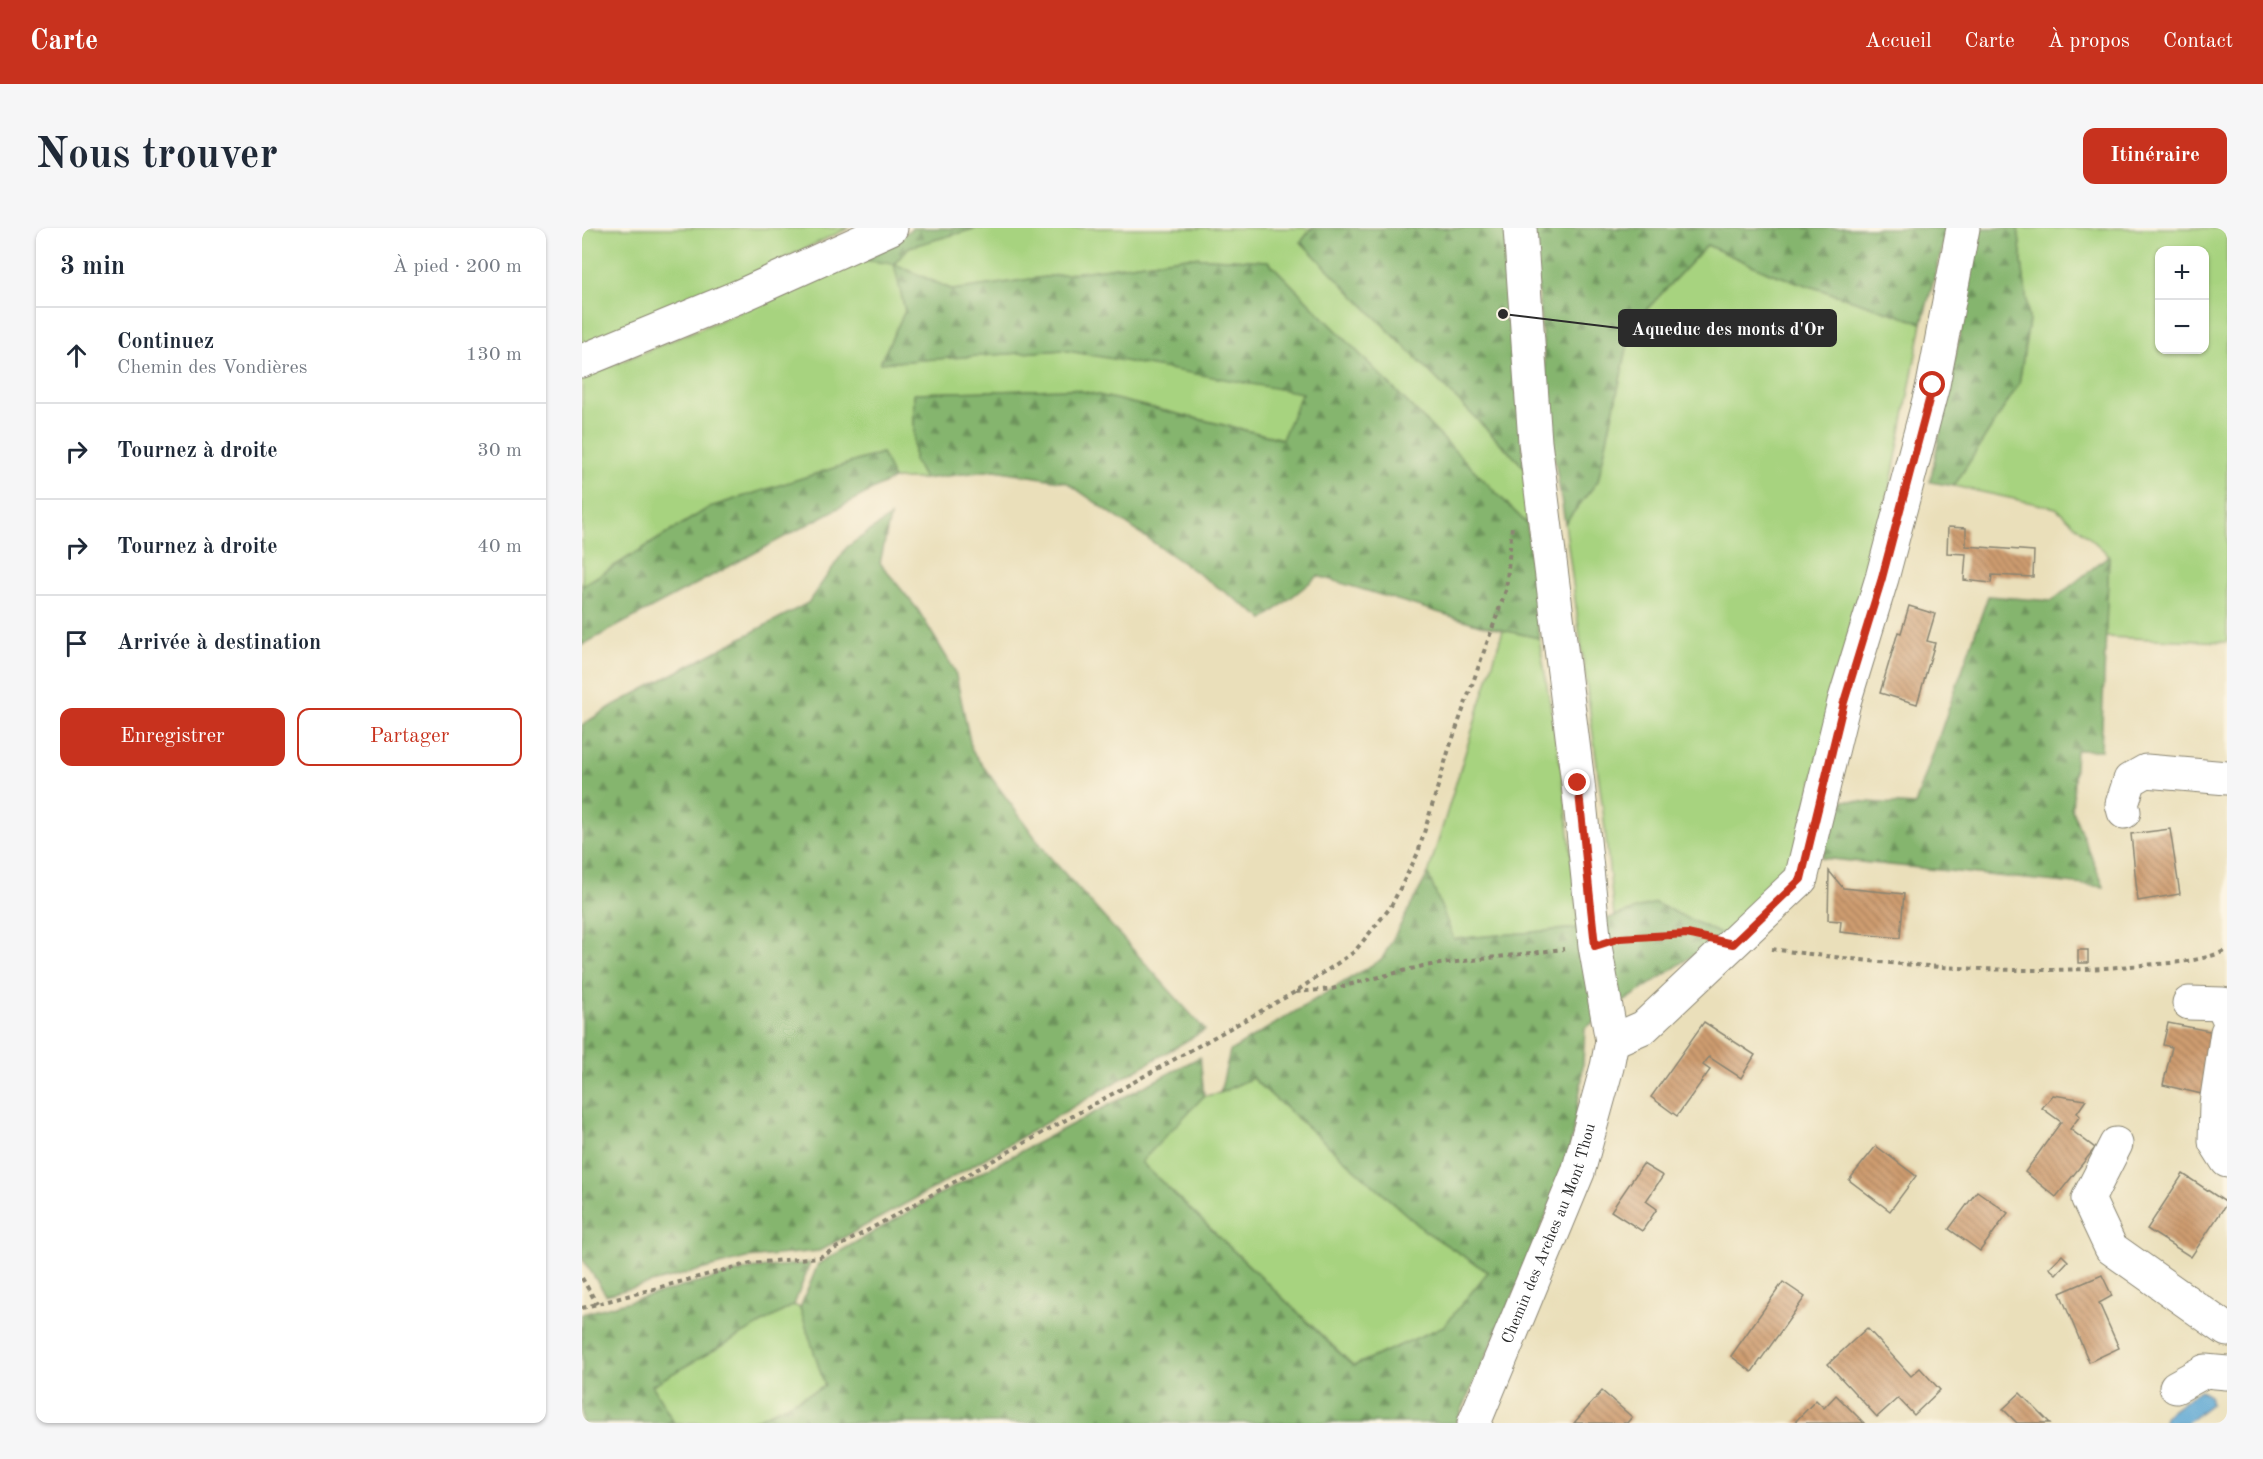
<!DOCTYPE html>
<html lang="fr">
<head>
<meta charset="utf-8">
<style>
  :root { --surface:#fff; --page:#f6f6f7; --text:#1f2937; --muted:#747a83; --line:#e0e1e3; --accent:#c8321e }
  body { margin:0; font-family:"Old Standard TT",serif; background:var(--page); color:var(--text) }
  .controls { position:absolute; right:18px; top:18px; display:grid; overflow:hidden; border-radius:12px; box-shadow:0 2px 4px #0004 }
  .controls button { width:54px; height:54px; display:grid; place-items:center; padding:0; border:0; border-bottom:2px solid var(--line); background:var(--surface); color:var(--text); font:30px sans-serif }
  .stop { position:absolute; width:18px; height:18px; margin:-14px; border:4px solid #c8321e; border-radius:50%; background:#fff }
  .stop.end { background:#c8321e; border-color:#fff; box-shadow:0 2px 6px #0008 }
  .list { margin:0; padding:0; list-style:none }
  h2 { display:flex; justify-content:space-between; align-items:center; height:78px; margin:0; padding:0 24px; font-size:26px }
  h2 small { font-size:20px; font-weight:400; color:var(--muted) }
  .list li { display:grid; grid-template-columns:39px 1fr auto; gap:18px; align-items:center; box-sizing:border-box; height:96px; padding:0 24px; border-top:2px solid var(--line) }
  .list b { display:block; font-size:22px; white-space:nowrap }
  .list p { margin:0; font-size:20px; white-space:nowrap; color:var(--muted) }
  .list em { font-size:20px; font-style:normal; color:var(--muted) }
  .actions { display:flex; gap:12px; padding:18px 24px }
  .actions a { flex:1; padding:14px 0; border:2px solid var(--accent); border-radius:12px; text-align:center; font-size:21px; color:var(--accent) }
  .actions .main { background:var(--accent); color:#fff }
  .icon { flex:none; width:33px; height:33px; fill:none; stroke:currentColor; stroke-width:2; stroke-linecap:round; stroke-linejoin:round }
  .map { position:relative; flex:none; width:1645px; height:1195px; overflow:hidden; border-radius:12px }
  header { display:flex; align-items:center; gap:36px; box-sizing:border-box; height:84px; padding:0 30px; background:var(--accent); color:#fff }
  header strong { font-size:28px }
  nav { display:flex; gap:33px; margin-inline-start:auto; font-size:21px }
  .intro { display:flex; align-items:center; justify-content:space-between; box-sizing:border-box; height:144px; padding:0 36px }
  h1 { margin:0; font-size:42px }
  .button { padding:15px 27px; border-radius:12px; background:var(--accent); color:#fff; font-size:21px; font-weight:700 }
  main { display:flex; gap:36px; padding:0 36px }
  aside { flex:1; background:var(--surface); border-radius:12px; box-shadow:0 2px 4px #0004 }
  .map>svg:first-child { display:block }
  .green { fill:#a7d37f; stroke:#697f55; stroke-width:1.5; fill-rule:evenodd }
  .forest { fill:url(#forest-firs); stroke:#58704c; stroke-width:1.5 }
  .water { fill:#5aa6d3; stroke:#42687f; stroke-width:1.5 }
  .building { fill:url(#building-back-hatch) }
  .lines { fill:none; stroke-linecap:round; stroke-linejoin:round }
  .minor-casing { stroke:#8a8572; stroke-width:35 }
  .path { stroke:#8a8572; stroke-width:4; stroke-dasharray:4.5 4.5; stroke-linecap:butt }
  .minor { stroke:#fff; stroke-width:33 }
  .route { stroke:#c8321e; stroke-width:8 }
  .labels { text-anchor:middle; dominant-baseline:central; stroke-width:6; stroke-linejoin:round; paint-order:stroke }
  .street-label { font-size:16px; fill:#2b2b2b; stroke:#fcf5e5 }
  .leader { fill:none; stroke:#2b2b2b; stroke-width:2 }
  .callout-dot { fill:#2b2b2b; stroke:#fcf5e5; stroke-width:2 }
  .callout { fill:#2b2b2b; stroke:#2b2b2b; stroke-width:2 }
  .callout-label { font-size:18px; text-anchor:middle; font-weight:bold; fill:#fff }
</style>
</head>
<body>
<header>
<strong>Carte</strong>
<nav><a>Accueil</a><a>Carte</a><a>À propos</a><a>Contact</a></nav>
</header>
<div class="intro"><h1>Nous trouver</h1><a class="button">Itinéraire</a></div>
<main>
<aside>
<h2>3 min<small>À pied · 200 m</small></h2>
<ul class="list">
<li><svg class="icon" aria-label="ahead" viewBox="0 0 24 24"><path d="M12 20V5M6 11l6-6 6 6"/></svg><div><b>Continuez</b><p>Chemin des Vondières</p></div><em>130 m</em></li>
<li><svg class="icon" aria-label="right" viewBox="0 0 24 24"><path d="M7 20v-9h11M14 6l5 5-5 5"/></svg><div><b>Tournez à droite</b></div><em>30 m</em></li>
<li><svg class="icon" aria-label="right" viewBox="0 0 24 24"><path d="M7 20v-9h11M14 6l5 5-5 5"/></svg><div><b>Tournez à droite</b></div><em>40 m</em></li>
<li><svg class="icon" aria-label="arrive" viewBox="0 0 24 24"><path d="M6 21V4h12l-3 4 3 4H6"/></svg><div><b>Arrivée à destination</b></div></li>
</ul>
<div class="actions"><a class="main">Enregistrer</a><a>Partager</a></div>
</aside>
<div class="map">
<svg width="1645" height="1195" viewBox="0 0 1645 1195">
  <defs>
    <pattern id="forest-firs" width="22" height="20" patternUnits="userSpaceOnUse" patternTransform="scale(1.5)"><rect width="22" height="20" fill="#85b56e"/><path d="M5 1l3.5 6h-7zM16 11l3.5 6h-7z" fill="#6d935b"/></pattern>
    <pattern id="building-back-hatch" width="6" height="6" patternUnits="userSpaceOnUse" patternTransform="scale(1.5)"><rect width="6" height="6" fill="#ce9c70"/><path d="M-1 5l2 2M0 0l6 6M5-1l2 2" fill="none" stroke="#a77f5c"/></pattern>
  </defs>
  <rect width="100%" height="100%" fill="#fcf5e5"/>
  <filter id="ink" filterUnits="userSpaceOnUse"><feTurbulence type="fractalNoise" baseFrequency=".0167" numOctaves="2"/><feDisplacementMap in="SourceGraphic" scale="12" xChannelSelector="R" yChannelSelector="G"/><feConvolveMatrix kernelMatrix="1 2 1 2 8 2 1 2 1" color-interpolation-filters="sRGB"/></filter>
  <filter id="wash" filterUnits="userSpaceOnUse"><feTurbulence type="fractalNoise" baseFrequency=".008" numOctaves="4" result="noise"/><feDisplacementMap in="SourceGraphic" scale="24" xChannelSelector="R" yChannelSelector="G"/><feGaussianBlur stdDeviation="1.35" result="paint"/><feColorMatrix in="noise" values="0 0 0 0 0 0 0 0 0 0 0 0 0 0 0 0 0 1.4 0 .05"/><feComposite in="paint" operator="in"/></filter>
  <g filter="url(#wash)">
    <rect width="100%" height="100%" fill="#eadfba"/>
    <!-- green -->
    <g class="green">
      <polygon points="0,0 267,0 154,53 0,117"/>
      <polygon points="395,0 730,0 719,14 942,239 945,296 686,33 606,29 371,62 313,36 323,83 298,135 481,122 720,164 701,211 491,161 332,165 332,232 342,251 311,251 300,225 128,279 0,358 0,150 282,32 312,36 327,19"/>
      <path d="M1436,0H1645V414L1523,409L1527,327L1474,280L1372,258L1437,156L1447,92ZM1578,22H1622V122H1578Z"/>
      <polygon points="1125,17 1188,45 1340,95 1310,250 1208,641 1141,707 1073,675 1032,688 1021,582 983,295 1016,253 1050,97"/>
      <polygon points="921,402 957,410 982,558 997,700 871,711 846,646"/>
      <polygon points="670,850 843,1003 906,1044 862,1098 772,1138 558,933 622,868 638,865"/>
      <polygon points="212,1077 218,1080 243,1158 167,1195 92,1195 70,1157"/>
    </g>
    <!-- forest -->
    <g class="forest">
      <polygon points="330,0 395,0 327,19 312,36 371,62 606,29 686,33 945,296 957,410 898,397 736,348 682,391 484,254 413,242 342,251 332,232 332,165 491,161 700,211 720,165 481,122 298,135 323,83 312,36 282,32 314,14"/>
      <polygon points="730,0 924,0 942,239 719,14"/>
      <polygon points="950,0 1366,0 1340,95 1188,45 1125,17 1050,97 1016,253 983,295 970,214"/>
      <polygon points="1395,0 1436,0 1447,92 1437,156 1372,258 1348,254 1380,95"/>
      <polygon points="300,225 311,251 0,417 0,358 128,279"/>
      <polygon points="308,289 298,335 336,382 373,443 390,523 466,627 623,802 352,960 237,1023 164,1030 24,1067 0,1030 0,497 32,477 226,375 265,319"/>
      <polygon points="1527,327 1519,522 1494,522 1490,582 1522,659 1240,630 1254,572 1333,577 1406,368 1470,373"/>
      <polygon points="846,646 872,711 997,700 1073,675 1141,707 1003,800 1000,851 986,932 943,1041 874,1195 167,1195 243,1158 218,1080 236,1036 356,967 618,829 622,868 559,934 771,1138 862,1098 906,1044 843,1003 670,850 638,865 648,823 800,731"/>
      <polygon points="228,1035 212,1077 70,1157 92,1195 0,1195 0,1086 167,1041"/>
    </g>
    <!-- water -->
    <polygon class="water" points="1618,1162 1627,1167 1629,1176 1604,1195 1582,1195 1583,1188"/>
    <g id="blocks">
      <!-- building -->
      <g class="building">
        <polygon points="1366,299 1384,300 1384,318 1452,323 1451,349 1410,347 1409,355 1382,352 1384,326 1365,325"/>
        <polygon points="1327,378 1353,386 1345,413 1353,415 1335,476 1298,465 1316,404 1319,405"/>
        <polygon points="1588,601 1598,666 1556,673 1549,606"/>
        <polygon points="1247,643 1261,660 1322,666 1318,710 1258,704 1259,693 1246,692"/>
        <rect x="1496" y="722" width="10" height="13"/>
        <polygon points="1122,794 1173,827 1159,850 1127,829 1121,837 1128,842 1095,888 1069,869"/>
        <polygon points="1586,795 1638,805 1624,867 1581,857 1590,819 1581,817"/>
        <polygon points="1471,867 1504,872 1495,885 1498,888 1488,901 1513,920 1474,969 1443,944 1479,894 1460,880"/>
        <polygon points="1294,918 1334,948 1308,983 1267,952"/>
        <polygon points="1061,936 1081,948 1064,973 1075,981 1060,1003 1029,983"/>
        <polygon points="1601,946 1645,975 1609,1029 1565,1001"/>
        <polygon points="1395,963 1426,985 1398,1023 1367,1001"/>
        <polygon points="1480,1027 1486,1033 1474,1046 1467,1040"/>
        <polygon points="1520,1047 1530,1068 1517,1075 1537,1120 1507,1134 1478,1065"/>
        <polygon points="1201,1054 1223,1069 1170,1144 1149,1128"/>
        <polygon points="1285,1100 1329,1148 1338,1140 1358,1162 1332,1187 1316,1170 1295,1189 1246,1136"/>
        <polygon points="1020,1163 1050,1189 1045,1195 992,1195"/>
        <polygon points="1438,1165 1468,1195 1435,1195 1421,1181"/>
        <polygon points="1254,1167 1282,1195 1212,1195 1234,1172 1242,1180"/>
      </g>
    </g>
  </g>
  <g filter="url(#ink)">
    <use href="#blocks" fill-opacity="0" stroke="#8a8572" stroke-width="1.5"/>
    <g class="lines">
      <defs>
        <g id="minor">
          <polyline points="0,133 158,68 309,0"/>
          <polyline points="1542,584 1540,576 1548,552 1564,543 1645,550"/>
          <polyline points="1607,775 1641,776 1645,787"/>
          <polyline points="1645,804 1634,876 1633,914 1645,933"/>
          <polyline points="1030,813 1062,799 1219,651 1262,474 1300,350 1351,157 1381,0"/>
          <polyline points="1534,916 1506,971 1529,1020 1645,1102"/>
          <polyline points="1594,1159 1623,1143 1645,1145"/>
          <path id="s1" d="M892,1195L996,944L1025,839L1030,813L1013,718L996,555L953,214L938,0"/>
        </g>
      </defs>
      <!-- minor casing -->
      <use href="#minor" class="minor-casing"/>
      <!-- path -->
      <g class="path">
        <polyline points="1042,710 1112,708"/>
        <path d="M1190,721C1312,738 1438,749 1560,737C1590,735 1618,734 1645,722"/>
        <polyline points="714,764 750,761 841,738 982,721"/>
        <polyline points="0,1050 15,1076"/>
        <polyline points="0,1080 169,1035 238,1029 713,764 772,724 808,680 836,625 867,521 924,362 930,298"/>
      </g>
      <!-- minor -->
      <use href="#minor" class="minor"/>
    </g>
  </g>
  <g class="lines" filter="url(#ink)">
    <!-- route -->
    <polyline class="route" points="996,555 1013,718 1038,710 1105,706 1151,716 1219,651 1262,474 1300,350 1351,157"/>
  </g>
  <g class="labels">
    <!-- street labels -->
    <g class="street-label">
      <text stroke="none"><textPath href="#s1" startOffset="204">Chemin des Arches au Mont Thou</textPath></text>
    </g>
  </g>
  <!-- callouts -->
  <path class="leader" d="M921 86L1037 100"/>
  <circle class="callout-dot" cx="921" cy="86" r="6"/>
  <rect class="callout" x="1037" y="82" width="217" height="36" rx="6"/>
  <g class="callout-label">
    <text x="1146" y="107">Aqueduc des monts d'Or</text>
  </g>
</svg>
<div class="controls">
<button>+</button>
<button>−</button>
</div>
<div class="stop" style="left:1351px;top:157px"></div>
<div class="stop end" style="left:996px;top:555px"></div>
</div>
</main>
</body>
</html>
